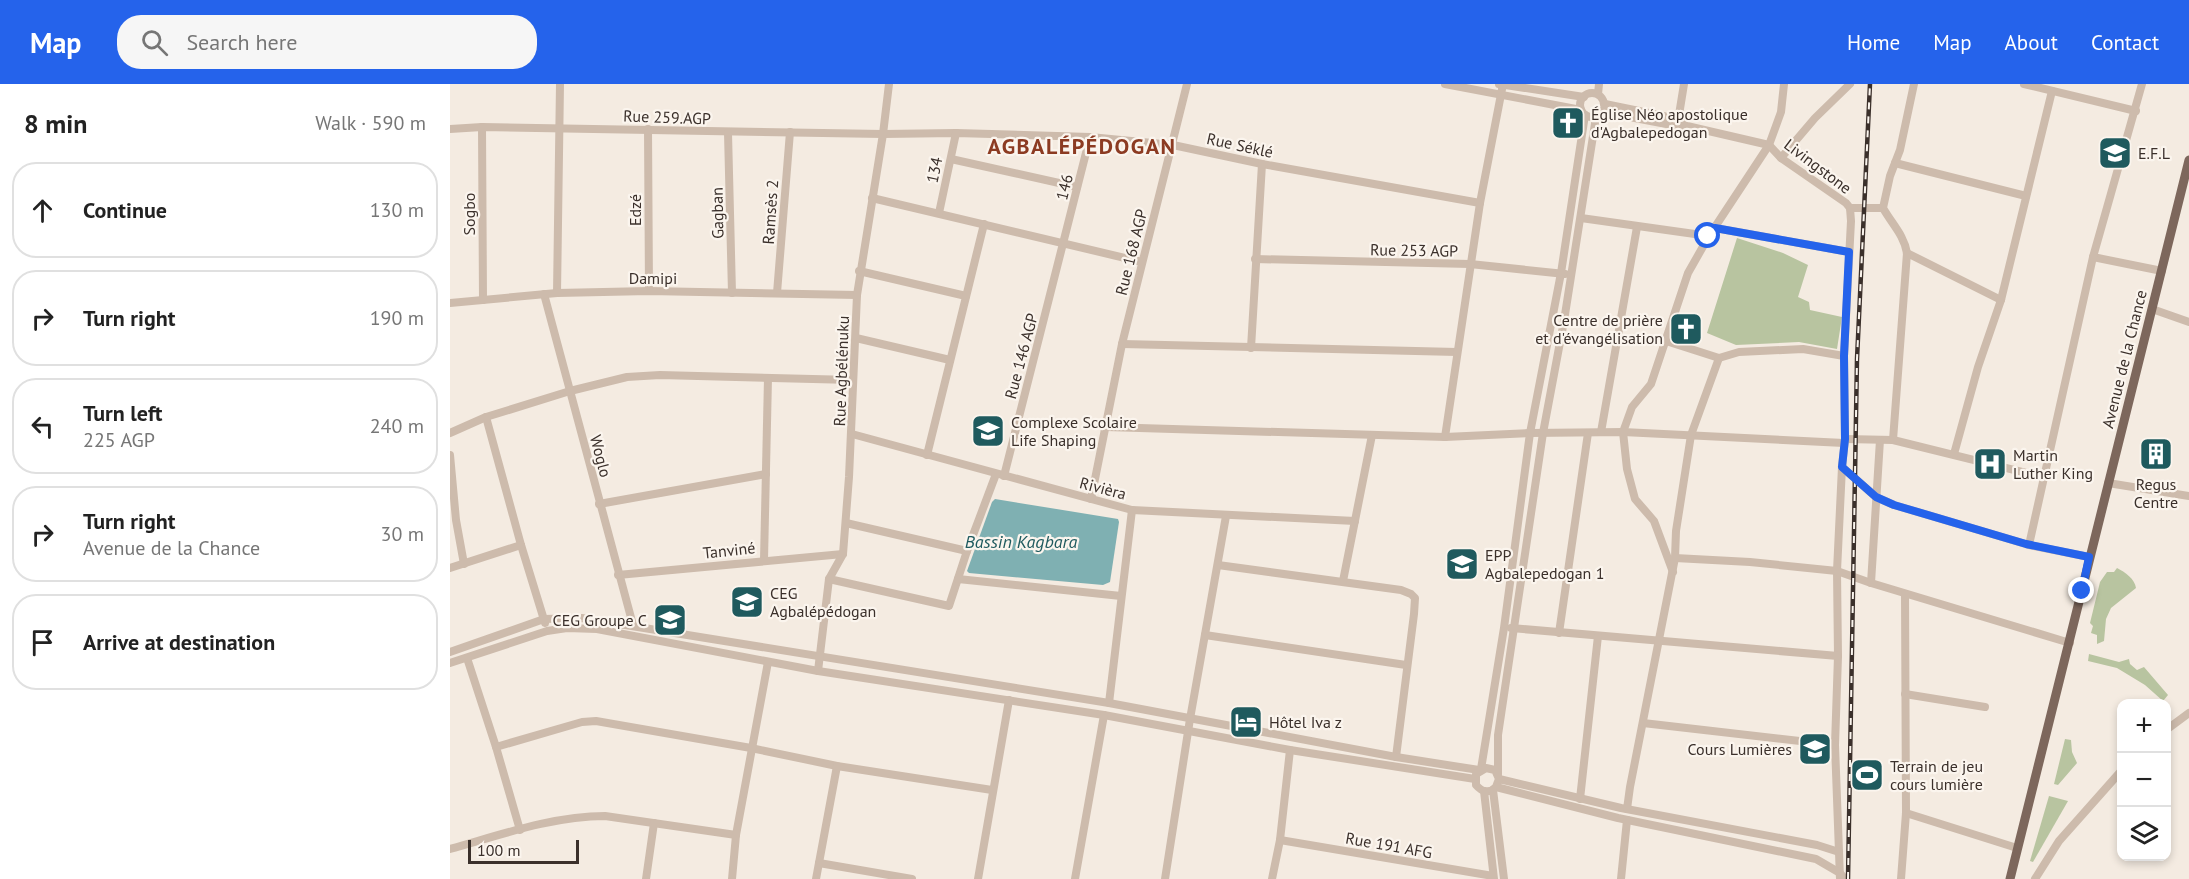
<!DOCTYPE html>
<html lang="en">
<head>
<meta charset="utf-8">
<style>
  :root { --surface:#fff; --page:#f6f6f6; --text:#222; --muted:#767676; --line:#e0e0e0; --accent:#2563eb }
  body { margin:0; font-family:"PT Sans",sans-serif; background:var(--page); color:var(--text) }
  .controls { position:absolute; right:18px; bottom:18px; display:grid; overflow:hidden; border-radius:12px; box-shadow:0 3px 9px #0003 }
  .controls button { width:54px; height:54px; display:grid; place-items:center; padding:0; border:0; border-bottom:2px solid var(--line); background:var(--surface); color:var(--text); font:30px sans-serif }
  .scale { position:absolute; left:18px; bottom:15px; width:111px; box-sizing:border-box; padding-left:6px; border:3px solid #3b302b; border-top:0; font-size:16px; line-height:21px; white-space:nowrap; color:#3b302b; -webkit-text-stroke:4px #fbf5ee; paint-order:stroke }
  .stop { position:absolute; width:18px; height:18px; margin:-14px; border:4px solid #2563eb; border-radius:50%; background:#fff }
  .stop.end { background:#2563eb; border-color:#fff; box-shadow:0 2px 6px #0008 }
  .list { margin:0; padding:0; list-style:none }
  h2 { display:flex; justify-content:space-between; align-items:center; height:78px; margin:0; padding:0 24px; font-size:26px }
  h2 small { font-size:20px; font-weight:400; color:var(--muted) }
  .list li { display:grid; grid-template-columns:39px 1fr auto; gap:18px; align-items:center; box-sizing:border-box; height:96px; margin:0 12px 12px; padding:0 12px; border:2px solid var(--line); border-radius:24px }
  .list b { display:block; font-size:22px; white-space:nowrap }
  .list p { margin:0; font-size:20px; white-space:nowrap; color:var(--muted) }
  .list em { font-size:20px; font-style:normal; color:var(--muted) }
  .icon { flex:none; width:33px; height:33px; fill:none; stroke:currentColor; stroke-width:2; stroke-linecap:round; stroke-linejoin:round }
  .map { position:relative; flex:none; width:1739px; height:795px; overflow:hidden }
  header { display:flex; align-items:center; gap:36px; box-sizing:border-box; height:84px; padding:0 30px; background:var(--accent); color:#fff }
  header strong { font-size:28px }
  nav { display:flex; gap:33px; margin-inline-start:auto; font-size:21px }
  .search { width:420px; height:54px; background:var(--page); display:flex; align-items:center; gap:15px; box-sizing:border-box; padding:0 21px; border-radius:24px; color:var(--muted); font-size:22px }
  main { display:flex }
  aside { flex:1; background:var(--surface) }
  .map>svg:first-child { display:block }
  .green { fill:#b8c4a0 }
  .water { fill:#7fb0b2 }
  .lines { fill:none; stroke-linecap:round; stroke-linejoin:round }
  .minor { stroke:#cdbbac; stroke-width:8 }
  .major { stroke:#7d675c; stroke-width:9 }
  .rail-casing { stroke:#3b302b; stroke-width:4.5 }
  .rail { stroke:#fbf5ee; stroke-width:2; stroke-dasharray:7; stroke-linecap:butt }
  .route { stroke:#2563eb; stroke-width:8 }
  .labels { text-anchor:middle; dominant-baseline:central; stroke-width:4.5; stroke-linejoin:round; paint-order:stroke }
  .poi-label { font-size:16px; fill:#3b302b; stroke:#fbf5ee; text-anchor:start }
  .street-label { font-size:16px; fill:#3b302b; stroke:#fbf5ee }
  .water-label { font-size:18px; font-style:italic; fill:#1f5a5e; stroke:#fbf5ee }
  .district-label { font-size:22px; font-weight:bold; letter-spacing:1.5px; fill:#8c3b22; stroke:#fbf5ee }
</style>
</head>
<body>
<header>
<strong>Map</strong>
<div class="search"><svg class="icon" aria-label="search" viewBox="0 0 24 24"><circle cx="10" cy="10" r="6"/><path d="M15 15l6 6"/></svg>Search here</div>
<nav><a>Home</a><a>Map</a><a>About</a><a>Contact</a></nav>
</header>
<main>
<aside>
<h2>8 min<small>Walk · 590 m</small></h2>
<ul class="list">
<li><svg class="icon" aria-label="ahead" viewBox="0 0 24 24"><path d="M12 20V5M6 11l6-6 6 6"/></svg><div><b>Continue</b></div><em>130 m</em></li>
<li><svg class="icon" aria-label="right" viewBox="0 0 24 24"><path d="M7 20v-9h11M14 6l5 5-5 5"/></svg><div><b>Turn right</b></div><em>190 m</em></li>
<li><svg class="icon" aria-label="left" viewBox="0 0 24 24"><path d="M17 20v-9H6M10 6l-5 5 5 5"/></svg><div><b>Turn left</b><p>225 AGP</p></div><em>240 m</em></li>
<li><svg class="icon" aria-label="right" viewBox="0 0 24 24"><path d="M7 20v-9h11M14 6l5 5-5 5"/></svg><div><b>Turn right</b><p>Avenue de la Chance</p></div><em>30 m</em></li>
<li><svg class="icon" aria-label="arrive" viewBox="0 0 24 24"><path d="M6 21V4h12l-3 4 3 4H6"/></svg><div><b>Arrive at destination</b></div></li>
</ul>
</aside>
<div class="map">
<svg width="1739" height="795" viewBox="0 0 1739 795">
  <rect width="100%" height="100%" fill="#f4ebe1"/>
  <!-- green -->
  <g class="green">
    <polygon points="1287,154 1333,169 1358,181 1348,213 1359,218 1360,226 1392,233 1387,265 1349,258 1286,261 1257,249"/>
    <path d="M1667,484C1675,488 1685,495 1686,504L1661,524L1656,535L1654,557L1647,560V551L1641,549L1643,542L1640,539L1650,498L1657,488H1664Z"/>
    <polygon points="1639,570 1669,578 1679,575 1680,580 1687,586 1694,583 1718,611 1713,617 1695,601 1667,584 1638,577"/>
    <polygon points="1615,655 1621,656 1622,668 1627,679 1608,701 1604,700"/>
    <polygon points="1599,712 1618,717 1583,778 1580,777"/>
  </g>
  <!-- water -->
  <polygon class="water" points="545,415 668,435 669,438 660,498 653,501 519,489 517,487 542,418"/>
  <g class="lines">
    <!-- minor -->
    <g class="minor">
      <polyline points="995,0 1131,26"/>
      <polyline points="1049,0 1134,13"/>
      <polyline points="1574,0 1686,27"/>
      <circle cx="1142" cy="21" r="12"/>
      <polyline points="1148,10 1149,0"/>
      <polyline points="1155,20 1228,35 1237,42"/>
      <polyline points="1153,28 1227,42 1237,42 1319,61 1331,74 1396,119 1400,124 1401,137 1394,272 1395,355 1392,383 1387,487 1388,572 1385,661 1390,795"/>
      <polyline points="1228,37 1234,0"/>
      <polyline points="32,43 33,216"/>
      <polyline points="0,45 32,43 433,50 506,49 640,53 723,61 812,80 1030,119"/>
      <polyline points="198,45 199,207"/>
      <polyline points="278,49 282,209"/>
      <polyline points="1331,74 1365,34 1400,0"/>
      <polyline points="501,75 627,103"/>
      <polyline points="1445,79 1576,112"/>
      <polyline points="422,114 692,178"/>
      <polyline points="1400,124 1433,124"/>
      <polyline points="489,129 506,49"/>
      <polyline points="1131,134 1259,152"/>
      <polyline points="1265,144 1399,168"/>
      <polyline points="1457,169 1551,216"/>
      <polyline points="1643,173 1712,187"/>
      <polyline points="805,175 1020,180 1115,190"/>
      <polyline points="409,187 516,212"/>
      <polyline points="107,209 110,0"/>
      <polyline points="327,209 340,48"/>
      <polyline points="94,210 183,541"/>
      <polyline points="0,219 107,209 199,207 407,211"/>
      <polyline points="1702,225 1739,238"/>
      <polyline points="406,254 500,276"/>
      <polyline points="1216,257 1269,274 1289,268 1353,265 1394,272"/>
      <polyline points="672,260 1007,268"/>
      <polyline points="801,264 812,80"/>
      <polyline points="36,333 71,461 95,539"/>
      <polyline points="656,343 995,353 1080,349 1173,348 1394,359"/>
      <polyline points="1151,348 1187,143"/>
      <polyline points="0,349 36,333 120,307 177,293 210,291 403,296"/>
      <polyline points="402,350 682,426 905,437"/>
      <polyline points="995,353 1030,119 1053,0"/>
      <polyline points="1395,355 1443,356 1593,393"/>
      <path d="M1443,356L1457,169C1454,151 1442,140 1433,124L1440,92L1450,66L1464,0"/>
      <polyline points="1504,370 1528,283 1551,216 1602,7"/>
      <polyline points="0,371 6,436 14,480"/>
      <polyline points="477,371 534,140"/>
      <polyline points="1392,383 1426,413 1444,421 1579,461 1639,473"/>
      <polyline points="554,392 640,53"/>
      <polyline points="1658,399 1739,412"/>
      <polyline points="641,415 672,260 737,0"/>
      <polyline points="149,420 316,390"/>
      <polyline points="396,439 517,467"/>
      <polyline points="1579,461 1643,173 1692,0"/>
      <polyline points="1225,474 1300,478 1387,487 1421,499 1620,559"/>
      <polyline points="314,476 318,294"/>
      <polyline points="768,481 951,506 961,510 965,514 964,530 946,673"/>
      <polyline points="0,484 71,461"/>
      <polyline points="1223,488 1204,437 1185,415 1177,385 1173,348 1182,323 1201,300 1238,189 1259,152 1319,61 1331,28 1334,0"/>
      <polyline points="168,491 393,470"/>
      <polyline points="379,495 499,522 517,467 546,390"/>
      <polyline points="508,495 671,512"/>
      <polyline points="893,497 922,351"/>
      <polyline points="1421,499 1430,356"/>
      <polyline points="1061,544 1388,572"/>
      <polyline points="1109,549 1138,349"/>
      <polyline points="755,551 956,581"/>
      <polyline points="0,568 94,535 132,534 659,619 946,673 1029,686"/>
      <polyline points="17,574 46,663 70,746"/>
      <polyline points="0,579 97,547 117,544 147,545 368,587 654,631 840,666 1025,695"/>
      <polyline points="368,587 379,495 393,470 399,393 407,211 433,50 439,0"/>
      <polyline points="1455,610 1535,623"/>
      <polyline points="659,619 682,426"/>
      <polyline points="1193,639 1385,661"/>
      <polyline points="1716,646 1739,629"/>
      <polyline points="46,663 132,638 146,637 301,664 387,682 542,706"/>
      <polyline points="1031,685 1054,544 1080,349 1111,189 1135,31"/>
      <polyline points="1048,690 1048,651 1093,349 1114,237 1146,33"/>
      <polyline points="1049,695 1171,724 1367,761 1389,768"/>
      <path d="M1046,703L1049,695L1045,686L1036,684L1026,690V701C1032,708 1039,710 1046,703L1168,734L1366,775L1390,789L1395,795"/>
      <polyline points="1043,706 1054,795"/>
      <polyline points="1034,707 1044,795"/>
      <polyline points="1130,715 1148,552"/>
      <polyline points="1177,725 1180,703 1225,474 1226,447 1241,351 1269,274"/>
      <polyline points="1456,729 1567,764"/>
      <polyline points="830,756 1043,792"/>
      <path d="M0,765C50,751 103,732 155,732L286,751"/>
      <polyline points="369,779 462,795"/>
      <polyline points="196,795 204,739"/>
      <polyline points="282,795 286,751 318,578"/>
      <polyline points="366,795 387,682"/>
      <polyline points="528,795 559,616"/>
      <polyline points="625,795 654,631"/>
      <polyline points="715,795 740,635 776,432"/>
      <polyline points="822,795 830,756 840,666"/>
      <polyline points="1171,795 1177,736"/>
      <polyline points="1451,795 1456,729 1455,510"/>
      <polyline points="1585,795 1609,757 1672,686"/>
    </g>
    <!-- major -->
    <polyline class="major" points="1560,795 1739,76"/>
    <defs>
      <polyline id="rail" points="1398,795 1407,275 1420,0"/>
    </defs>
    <!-- rail casing -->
    <use href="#rail" class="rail-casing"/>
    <!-- rail -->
    <use href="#rail" class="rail"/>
  </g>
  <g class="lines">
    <!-- route -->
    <polyline class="route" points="1258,152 1265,144 1399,168 1394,272 1395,355 1392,383 1426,413 1444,421 1576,460 1639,473 1632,507"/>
  </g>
  <!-- icons -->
  <defs>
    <symbol id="church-square" viewBox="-11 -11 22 22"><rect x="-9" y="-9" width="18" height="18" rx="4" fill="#1f5a5e" stroke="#fbf5ee"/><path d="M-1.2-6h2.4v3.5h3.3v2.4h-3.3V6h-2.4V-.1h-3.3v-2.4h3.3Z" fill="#fff"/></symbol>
    <symbol id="university-square" viewBox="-11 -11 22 22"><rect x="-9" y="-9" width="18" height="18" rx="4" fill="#1f5a5e" stroke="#fbf5ee"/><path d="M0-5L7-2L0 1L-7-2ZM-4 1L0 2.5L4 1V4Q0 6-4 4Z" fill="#fff"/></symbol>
    <symbol id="school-square" viewBox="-11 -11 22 22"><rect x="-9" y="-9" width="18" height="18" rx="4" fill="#1f5a5e" stroke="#fbf5ee"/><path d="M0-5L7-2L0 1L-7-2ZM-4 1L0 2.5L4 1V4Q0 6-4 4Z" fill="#fff"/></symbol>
    <symbol id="building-square" viewBox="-11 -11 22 22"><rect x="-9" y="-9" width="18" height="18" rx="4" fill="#1f5a5e" stroke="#fbf5ee"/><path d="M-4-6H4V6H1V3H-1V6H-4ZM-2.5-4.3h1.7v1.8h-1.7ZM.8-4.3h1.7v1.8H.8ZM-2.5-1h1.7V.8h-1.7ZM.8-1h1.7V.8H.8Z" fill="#fff"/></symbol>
    <symbol id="hospital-square" viewBox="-11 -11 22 22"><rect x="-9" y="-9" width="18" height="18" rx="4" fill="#1f5a5e" stroke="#fbf5ee"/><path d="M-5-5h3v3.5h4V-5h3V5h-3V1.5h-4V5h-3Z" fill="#fff"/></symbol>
    <symbol id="hotel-square" viewBox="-11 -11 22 22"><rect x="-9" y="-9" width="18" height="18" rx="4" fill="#1f5a5e" stroke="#fbf5ee"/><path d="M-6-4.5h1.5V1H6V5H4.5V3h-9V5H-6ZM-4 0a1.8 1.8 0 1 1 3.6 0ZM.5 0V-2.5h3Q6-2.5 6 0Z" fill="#fff"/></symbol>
    <symbol id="stadium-square" viewBox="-11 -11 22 22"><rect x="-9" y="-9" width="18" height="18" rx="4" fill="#1f5a5e" stroke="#fbf5ee"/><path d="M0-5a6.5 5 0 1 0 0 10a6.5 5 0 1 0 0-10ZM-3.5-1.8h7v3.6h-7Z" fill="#fff"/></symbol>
  </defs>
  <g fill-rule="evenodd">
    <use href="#church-square" x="1099" y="20" width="38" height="38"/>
    <use href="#university-square" x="1646" y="50" width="38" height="38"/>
    <use href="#church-square" x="1217" y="226" width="38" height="38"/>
    <use href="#school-square" x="519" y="328" width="38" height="38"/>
    <use href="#building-square" x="1687" y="351" width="38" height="38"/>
    <use href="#hospital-square" x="1521" y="361" width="38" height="38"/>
    <use href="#school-square" x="993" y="461" width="38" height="38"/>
    <use href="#school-square" x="278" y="499" width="38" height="38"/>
    <use href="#school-square" x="201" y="517" width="38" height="38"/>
    <use href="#hotel-square" x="777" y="619" width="38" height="38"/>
    <use href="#school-square" x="1346" y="646" width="38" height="38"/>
    <use href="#stadium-square" x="1398" y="672" width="38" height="38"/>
  </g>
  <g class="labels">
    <!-- poi labels -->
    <g class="poi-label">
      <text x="1141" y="30">Église Néo apostolique<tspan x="1141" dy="18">d'Agbalepedogan</tspan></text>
      <text x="1688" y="69">E.F.L</text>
      <text x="1213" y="236" text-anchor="end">Centre de prière<tspan x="1213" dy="18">et d'évangélisation</tspan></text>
      <text x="561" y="338">Complexe Scolaire<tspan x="561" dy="18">Life Shaping</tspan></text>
      <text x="1563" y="371">Martin<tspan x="1563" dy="18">Luther King</tspan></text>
      <text x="1706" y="400" text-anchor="middle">Regus<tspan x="1706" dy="18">Centre</tspan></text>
      <text x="1035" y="471">EPP<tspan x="1035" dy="18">Agbalepedogan 1</tspan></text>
      <text x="320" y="509">CEG<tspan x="320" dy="18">Agbalépédogan</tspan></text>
      <text x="197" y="536" text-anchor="end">CEG Groupe C</text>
      <text x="819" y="638">Hôtel Iva z</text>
      <text x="1342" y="665" text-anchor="end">Cours Lumières</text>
      <text x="1440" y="682">Terrain de jeu<tspan x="1440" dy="18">cours lumière</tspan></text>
    </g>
    <!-- street labels -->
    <g class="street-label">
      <text transform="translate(217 33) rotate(2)">Rue 259.AGP</text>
      <text transform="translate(790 61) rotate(12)">Rue Séklé</text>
      <text transform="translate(1368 82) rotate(37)">Livingstone</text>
      <text transform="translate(484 86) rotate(-78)">134</text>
      <text transform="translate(614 103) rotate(-76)">146</text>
      <text transform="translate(185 126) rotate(-90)">Edzé</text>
      <text transform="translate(320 128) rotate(-86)">Ramsès 2</text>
      <text transform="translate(267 129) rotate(-91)">Gagban</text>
      <text transform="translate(19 130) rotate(-90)">Sogbo</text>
      <text transform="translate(964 166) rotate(1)">Rue 253 AGP</text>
      <text transform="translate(681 168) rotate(-76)">Rue 168 AGP</text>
      <text x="203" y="194">Damipi</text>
      <text transform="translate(571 272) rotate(-75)">Rue 146 AGP</text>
      <text transform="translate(1674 275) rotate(-76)">Avenue de la Chance</text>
      <text transform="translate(391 287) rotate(-88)">Rue Agbélénuku</text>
      <text transform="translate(151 372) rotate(75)">Woglo</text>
      <text transform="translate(653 404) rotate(15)">Rivièra</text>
      <text transform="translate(279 466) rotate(-6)">Tanviné</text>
      <text transform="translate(939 761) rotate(10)">Rue 191 AFG</text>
    </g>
    <!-- water labels -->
    <g class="water-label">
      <text x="571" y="457">Bassin Kagbara</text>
    </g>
    <!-- district labels -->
    <g class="district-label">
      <text x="632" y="62">AGBALÉPÉDOGAN</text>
    </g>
  </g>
</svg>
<div class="controls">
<button>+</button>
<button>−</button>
<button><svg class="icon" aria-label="layers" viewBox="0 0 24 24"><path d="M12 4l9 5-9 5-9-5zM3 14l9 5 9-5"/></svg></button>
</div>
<div class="scale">100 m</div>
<div class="stop" style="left:1258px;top:152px"></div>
<div class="stop end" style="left:1632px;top:507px"></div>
</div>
</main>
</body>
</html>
